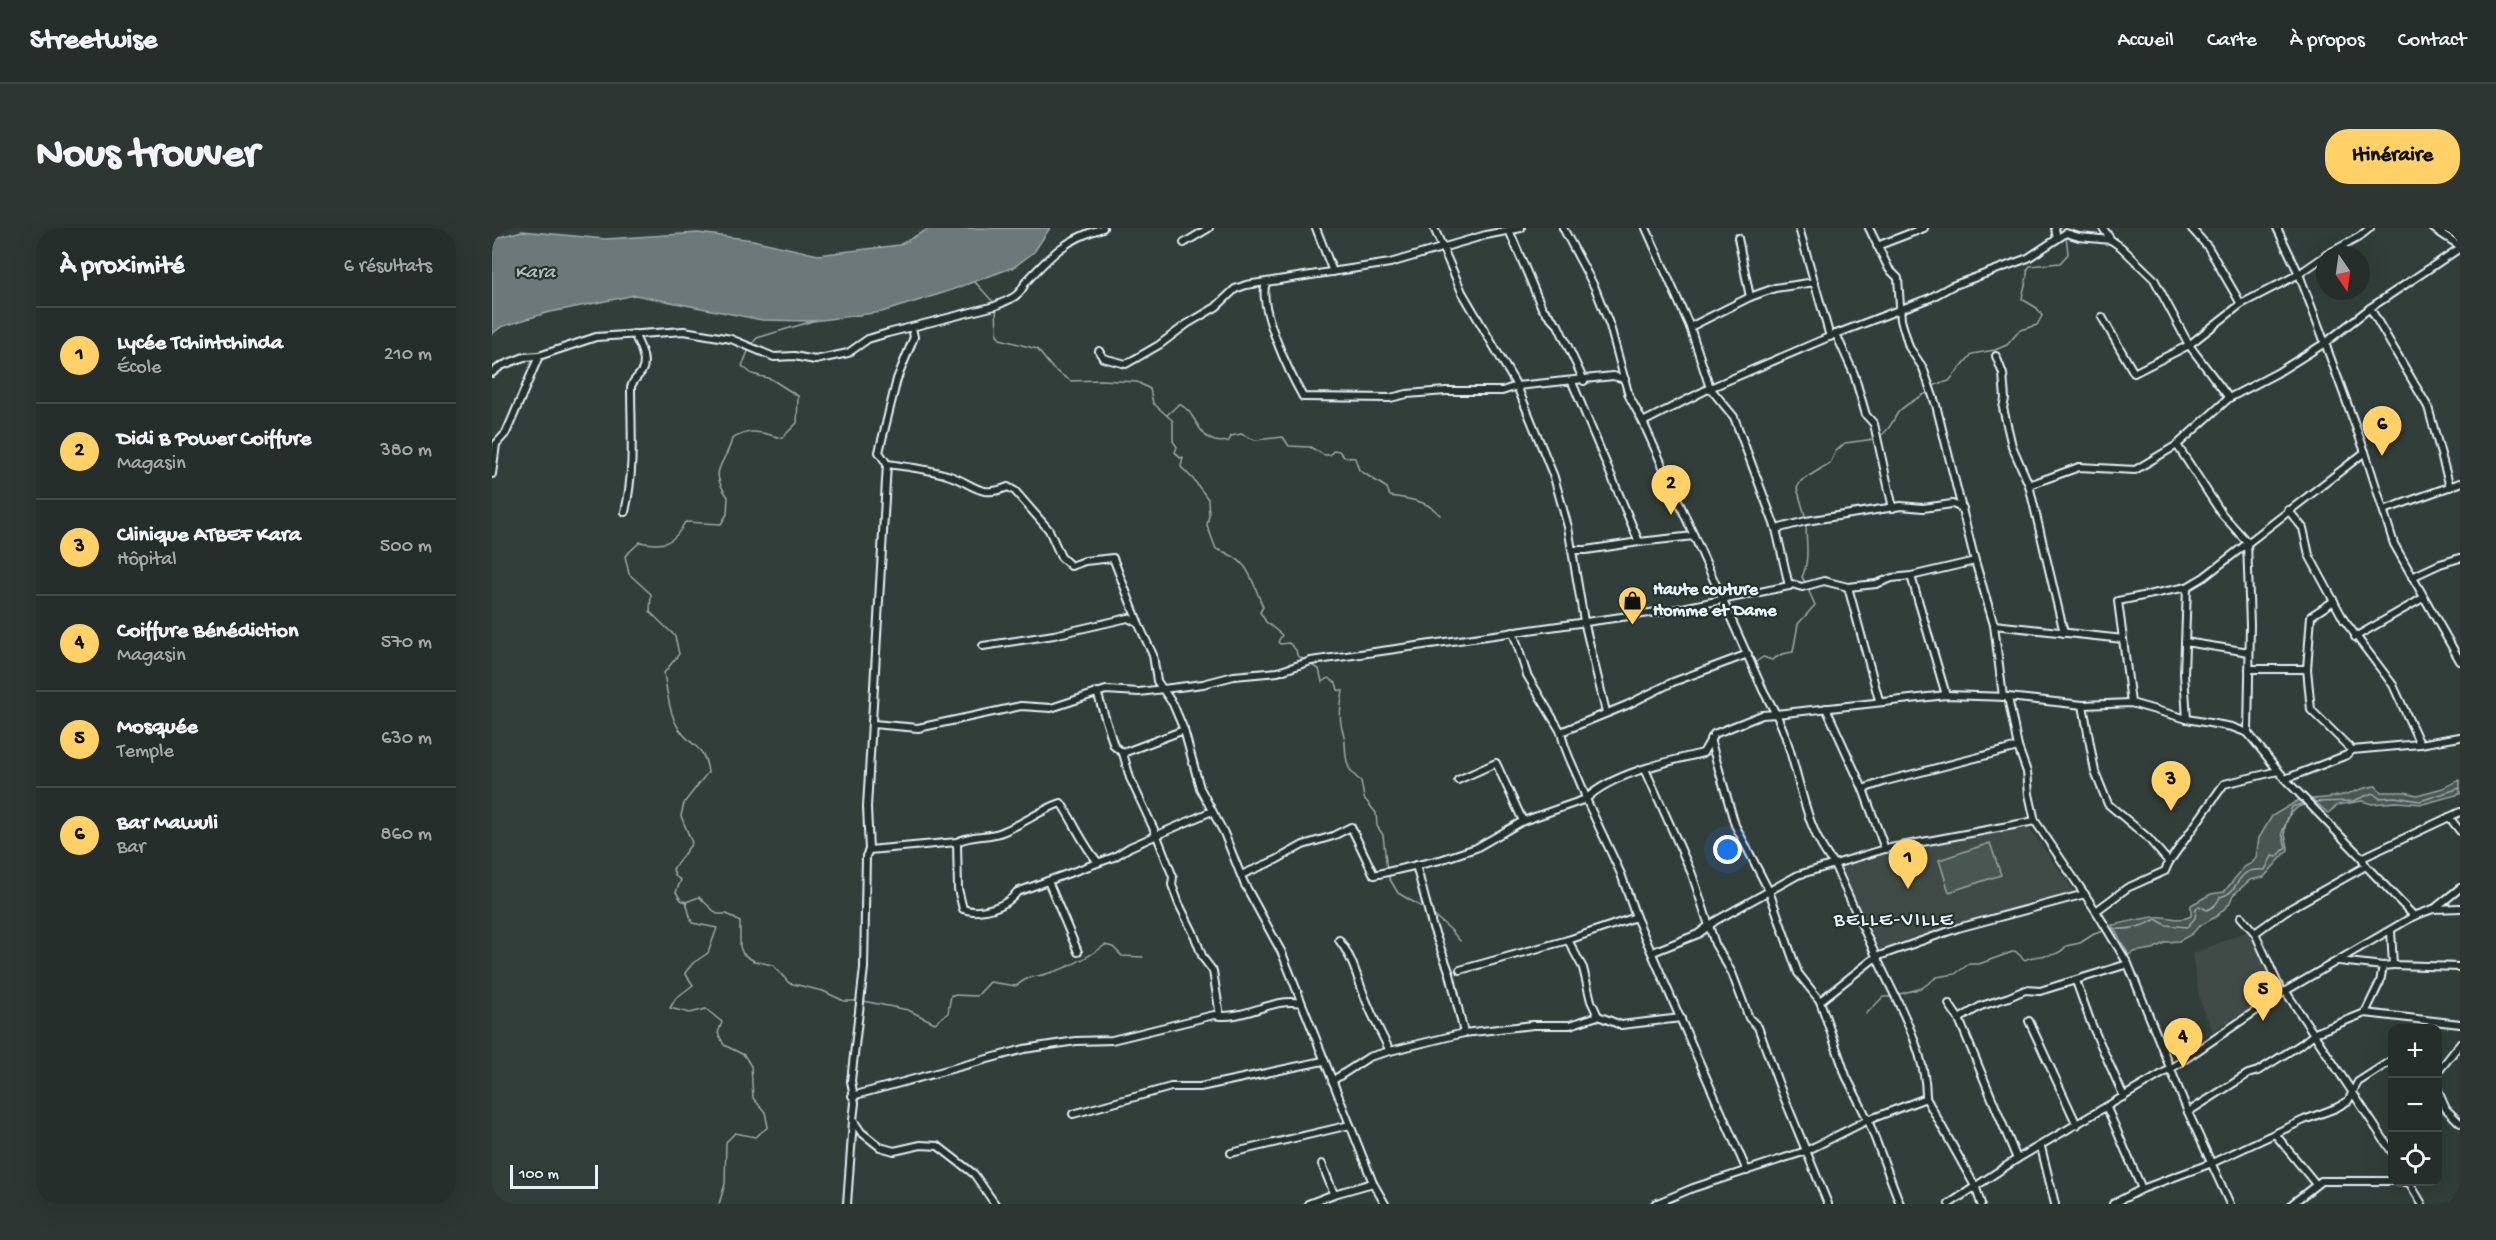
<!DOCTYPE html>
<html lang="fr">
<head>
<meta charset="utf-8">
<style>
  :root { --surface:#262e2b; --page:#2e3633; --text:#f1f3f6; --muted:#a4a8a9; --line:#424a47; --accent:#ffd166 }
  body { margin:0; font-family:"Gochi Hand",sans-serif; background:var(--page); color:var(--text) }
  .controls { position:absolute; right:18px; bottom:18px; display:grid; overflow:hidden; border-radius:12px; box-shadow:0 6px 24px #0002 }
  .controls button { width:54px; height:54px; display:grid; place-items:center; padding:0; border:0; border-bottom:2px solid var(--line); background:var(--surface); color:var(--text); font:30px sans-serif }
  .compass { position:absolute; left:1824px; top:18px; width:54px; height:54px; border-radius:50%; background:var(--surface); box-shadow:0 6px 24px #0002; rotate:167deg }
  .scale { position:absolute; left:18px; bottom:15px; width:88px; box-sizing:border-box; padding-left:6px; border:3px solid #e8f1f8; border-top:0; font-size:16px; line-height:21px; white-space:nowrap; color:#e8f1f8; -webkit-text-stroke:4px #26332d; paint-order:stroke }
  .you { position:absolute; left:1236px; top:622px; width:21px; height:21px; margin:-15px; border:4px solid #fff; border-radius:50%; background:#1a73e8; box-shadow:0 0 0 9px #1a73e833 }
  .badge { display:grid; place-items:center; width:39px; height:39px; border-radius:50%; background:var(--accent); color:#111; font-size:20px; font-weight:700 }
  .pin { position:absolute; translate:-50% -50px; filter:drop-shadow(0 2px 3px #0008) }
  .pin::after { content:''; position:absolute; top:32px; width:21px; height:18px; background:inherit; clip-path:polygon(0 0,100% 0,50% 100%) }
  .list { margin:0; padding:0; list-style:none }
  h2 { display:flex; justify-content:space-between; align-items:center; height:78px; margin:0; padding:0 24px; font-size:26px }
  h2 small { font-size:20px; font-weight:400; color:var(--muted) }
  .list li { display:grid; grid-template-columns:39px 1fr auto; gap:18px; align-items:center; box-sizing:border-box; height:96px; padding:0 24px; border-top:2px solid var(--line) }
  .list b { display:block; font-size:22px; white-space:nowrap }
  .list p { margin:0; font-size:20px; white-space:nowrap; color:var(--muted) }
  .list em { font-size:20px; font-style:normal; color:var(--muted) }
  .icon { flex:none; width:33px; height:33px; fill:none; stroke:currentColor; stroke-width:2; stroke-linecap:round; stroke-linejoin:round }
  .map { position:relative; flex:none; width:1968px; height:976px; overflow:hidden; border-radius:24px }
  header { display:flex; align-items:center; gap:36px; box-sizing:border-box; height:84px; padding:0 30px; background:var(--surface); border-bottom:2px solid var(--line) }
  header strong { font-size:28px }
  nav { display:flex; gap:33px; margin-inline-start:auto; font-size:21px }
  .intro { display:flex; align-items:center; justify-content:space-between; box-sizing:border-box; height:144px; padding:0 36px }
  h1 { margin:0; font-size:42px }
  .button { padding:15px 27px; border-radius:24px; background:var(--accent); color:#111; font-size:21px; font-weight:700 }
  main { display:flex; gap:36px; padding:0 36px }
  aside { flex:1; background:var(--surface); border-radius:24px; box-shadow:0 6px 24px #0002 }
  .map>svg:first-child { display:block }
  .built { fill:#3f4b46 }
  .green { fill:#495651; stroke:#98a4a4; stroke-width:1.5 }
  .water { fill:#6d7978; stroke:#9ea9ab; stroke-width:1.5 }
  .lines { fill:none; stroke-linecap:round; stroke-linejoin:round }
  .stream { stroke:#9ea9ab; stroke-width:1.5 }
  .street-casing { stroke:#e8f1f8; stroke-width:10 }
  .street { stroke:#26332d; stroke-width:6 }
  .labels { text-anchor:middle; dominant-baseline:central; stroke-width:4.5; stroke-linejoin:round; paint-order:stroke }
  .poi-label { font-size:18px; font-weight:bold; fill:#e8f1f8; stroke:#26332d; text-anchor:start }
  .water-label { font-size:20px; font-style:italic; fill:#b1bbbe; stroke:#26332d }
  .quarter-label { font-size:21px; letter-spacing:1.5px; fill:#e8f1f8; stroke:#26332d }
</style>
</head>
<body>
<header>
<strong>Streetwise</strong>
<nav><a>Accueil</a><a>Carte</a><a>À propos</a><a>Contact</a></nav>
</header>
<div class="intro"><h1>Nous trouver</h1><a class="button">Itinéraire</a></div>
<main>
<aside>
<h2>À proximité<small>6 résultats</small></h2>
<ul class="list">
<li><span class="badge">1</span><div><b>Lycée Tchintchinda</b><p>École</p></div><em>210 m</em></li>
<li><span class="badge">2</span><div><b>Didi B Power Coiffure</b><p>Magasin</p></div><em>380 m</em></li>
<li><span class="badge">3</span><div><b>Clinique ATBEF Kara</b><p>Hôpital</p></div><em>500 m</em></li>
<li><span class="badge">4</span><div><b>Coiffure Bénédiction</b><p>Magasin</p></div><em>570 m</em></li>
<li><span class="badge">5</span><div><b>Mosquée</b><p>Temple</p></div><em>630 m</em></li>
<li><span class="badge">6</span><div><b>Bar Mawuli</b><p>Bar</p></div><em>860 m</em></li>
</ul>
</aside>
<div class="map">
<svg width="1968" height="976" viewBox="0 0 1968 976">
  <rect width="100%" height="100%" fill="#323e39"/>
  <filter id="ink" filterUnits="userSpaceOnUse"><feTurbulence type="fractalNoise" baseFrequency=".0167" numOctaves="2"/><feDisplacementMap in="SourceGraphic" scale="12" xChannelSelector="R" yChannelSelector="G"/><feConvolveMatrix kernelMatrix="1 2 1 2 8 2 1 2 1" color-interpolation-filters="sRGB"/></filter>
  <g filter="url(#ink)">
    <!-- built -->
    <g class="built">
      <polygon points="1536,598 1584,666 1419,712 1390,726 1347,636 1392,623"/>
      <polygon points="1758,702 1786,764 1721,803 1708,773 1700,726"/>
    </g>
    <!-- green -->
    <g class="green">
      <path d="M1968,552V566L1931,576L1904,574L1880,576L1870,573L1846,577L1836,585L1820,571C1831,570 1840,570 1851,567C1863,564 1872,559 1884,558L1889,564H1913L1925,567L1951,560Z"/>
      <path d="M1807,572L1812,577C1800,579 1791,596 1793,607C1795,613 1796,616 1796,622L1772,649L1758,652L1741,667L1737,676L1725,688L1706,699L1700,706L1687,713L1674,714L1661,721L1641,724L1637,727L1620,697C1635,695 1658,687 1671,689C1682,690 1690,693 1699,688V677L1719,666L1732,664L1752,639L1760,635L1764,630L1767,610L1780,588Z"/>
      <polygon points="1498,615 1509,647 1457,664 1447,632"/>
    </g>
    <!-- water -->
    <polygon class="water" points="438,0 558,0 542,24 522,39 454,64 390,84 321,93 270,92 143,67 54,85 9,99 0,106 0,11 30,3 113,11 206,5 261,12 326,27 407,17"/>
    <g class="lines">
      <!-- stream -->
      <g class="stream">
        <polyline points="483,54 502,75"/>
        <path d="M504,79L505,106L508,111L545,121L561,141L579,153L609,152L645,154L658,161L661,175L681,193V213L685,219L683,224L688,230L691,229L689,239L701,251L716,271L717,287L715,297L724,321C759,332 758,349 771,379L768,384L774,394L790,407L786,414L788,416L797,415L804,422L805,427L813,433"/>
        <polyline points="259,117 265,110 321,93"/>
        <path d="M1441,161L1443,157L1457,153L1480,126L1503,122L1515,117L1528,102L1545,97L1550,88L1545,80L1530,71C1531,60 1536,53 1535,42L1538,38L1568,35L1576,26L1574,7"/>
        <path d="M675,187L687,176C708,185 704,219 737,213L739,208L749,206L763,212L791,209L797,218L818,219L832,227H838L842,222L847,223L852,229L863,230L867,242L895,260L898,268C916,271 935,272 948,287"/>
        <path d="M1387,209C1397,202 1399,196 1405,186C1408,180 1431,166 1438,164"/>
        <polyline points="1314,291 1305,260 1309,253 1338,235 1344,223 1353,215 1383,211"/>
        <path d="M1313,354L1310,349C1318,332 1314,314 1314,296"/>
        <polyline points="1264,434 1271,429 1280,432 1290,426 1301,424 1306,396 1323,377 1315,359"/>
        <path d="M817,436L827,441L830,454L837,450L844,455L846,462L851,463C849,475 847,484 849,496C850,503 853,509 853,515C854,533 854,542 869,553L872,570L884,585L885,598L891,607L895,643"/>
        <polyline points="1820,574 1861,573 1881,565 1887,570 1903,569 1928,573 1968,560"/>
        <polyline points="896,648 906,665 933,681"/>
        <polyline points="194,674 207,669 225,686 235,686 248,694 248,719 251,726 262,733 281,737 297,755 331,763 352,773 366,773"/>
        <polyline points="939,685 958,701 968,713"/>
        <path d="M1619,701C1635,702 1650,700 1664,691L1674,697L1695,699L1703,690L1704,682L1707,678L1715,682C1722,679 1725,676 1728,669C1751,664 1740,639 1773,642L1780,628L1785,629L1794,619L1790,605L1800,579L1812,575"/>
        <path d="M1404,767L1430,760L1445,749L1463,746L1477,736H1487L1523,723L1533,732C1543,725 1565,732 1574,718L1588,715L1602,706L1612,703"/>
        <path d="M371,773L416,782L443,795L456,785L459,767L485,768L498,754L524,758C536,748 540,750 554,746C574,741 597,729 613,717L621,719L630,728L651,729"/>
        <polyline points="1374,786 1391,769 1400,769"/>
        <path d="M227,976L233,956L234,914L243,905L263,909L276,899L273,884L261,870L259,838L252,827L232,817L226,805L230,794L214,781L198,785L178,780L184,770L201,757L193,745L201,735L216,725L225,700L200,695L194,674L189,672L184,664L189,652L183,648L181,641L200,615L189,588L192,575L216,544C212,516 201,521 187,501C177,486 175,462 172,445L187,426L183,408L158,384L159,366L137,346L133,328L148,314C171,319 182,316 193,294L229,296L235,286L236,269C215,240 233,239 240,211C260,199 269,205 290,210L305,195L306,168L279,151L260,146L250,138L257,121"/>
      </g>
      <defs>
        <g id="street">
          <polyline points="824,0 841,44"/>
          <polyline points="942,0 970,64 1025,158 1062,249 1076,299 1092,393 1114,484"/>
          <polyline points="1071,0 1103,60 1118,98 1137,168 1151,194 1271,462 1284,486 1454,467 1516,469 1591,477 1639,475 1695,491 1740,499 1756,505 1793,551 1870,630 1874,638 1922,688"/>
          <polyline points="1154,0 1198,99"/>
          <polyline points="1307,0 1338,109"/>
          <polyline points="1377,0 1397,41 1406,50 1409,92 1417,119 1431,140 1444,177 1483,333 1502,397 1511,469"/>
          <polyline points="1611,0 1619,12 1629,19 1662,51 1697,117 1737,170"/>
          <polyline points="1699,0 1716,19 1749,76"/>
          <polyline points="1785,0 1807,46 1833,115 1873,224 1902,316 1968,433"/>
          <polyline points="1941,0 1968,18"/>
          <polyline points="1017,2 1050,80 1066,97 1092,153"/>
          <polyline points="1246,10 1258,69"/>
          <polyline points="1565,11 1574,5 1587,9 1619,12"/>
          <polyline points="692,15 717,0"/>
          <polyline points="1385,18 1432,0"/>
          <polyline points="1834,27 1867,9 1878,0"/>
          <path d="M774,55C765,78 799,148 811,169L898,170L915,166L954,163H1010L1025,158L1121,148L1133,151"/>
          <polyline points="1878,80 1936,179 1958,259"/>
          <polyline points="1610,89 1642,145 1697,117 1749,76 1807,46 1833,28"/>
          <polyline points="420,100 422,109 405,151 387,224 395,236 375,579 377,622 374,628 372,740 359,853 363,875 361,892 369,904 388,919 402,923 429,917 446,918 482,946 503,976"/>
          <polyline points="1344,106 1362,146 1374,187 1382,196 1401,280"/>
          <polyline points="607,123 611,130 634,136 667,117 695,96 724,79 743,61 754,57 898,35 994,7 1029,0"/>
          <polyline points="1504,128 1511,146 1513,171 1511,180 1520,218 1537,257 1572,405"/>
          <path d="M0,145L9,138L32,129L47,128L104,109L192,103L239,111L282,129L302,128L323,132L356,125L376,111L396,105L503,78C516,72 528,69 533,55C560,26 572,12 611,0"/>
          <polyline points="1080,154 1147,314"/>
          <polyline points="1151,194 1218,160 1344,106 1438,70 1460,58 1536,30 1565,11 1563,0"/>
          <polyline points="1685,217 1730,286 1755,314 1758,397 1756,505"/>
          <path d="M395,236C415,239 437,241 455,247C482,255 486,271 516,259L523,263L557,302L569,329L579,338L593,333L621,330L646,394"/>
          <polyline points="0,246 4,216 14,205 47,128"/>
          <polyline points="1537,257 1587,239 1643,242 1685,217 1737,170 1785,145 1833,115 1878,80 1968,20"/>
          <polyline points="1796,282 1811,300 1817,327 1852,392 1901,457 1928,516"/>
          <polyline points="1892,282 1968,255"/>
          <path d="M133,284C143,242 139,201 139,159C141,152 143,152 147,147C158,136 148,118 142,106"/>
          <polyline points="1284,301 1314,293 1409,278 1431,280 1460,276 1471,280"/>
          <polyline points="1081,322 1094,322 1147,314 1202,308"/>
          <polyline points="1419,348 1454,467"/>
          <polyline points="1920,349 1948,336 1968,330"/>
          <polyline points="1297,358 1300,356 1310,359 1332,353 1356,359 1384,356 1400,350 1419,348 1483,333"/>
          <polyline points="1356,359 1387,472"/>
          <polyline points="1842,373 1819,388 1815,441 1819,482 1860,522"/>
          <polyline points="1502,397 1631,411 1639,475"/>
          <path d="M1021,404L1035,447L1069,504C1073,528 1088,548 1094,571L1129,646L1144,689L1255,943"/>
          <polyline points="1863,409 1931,370"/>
          <polyline points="1631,411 1626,373 1695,359"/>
          <polyline points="1693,414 1757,424"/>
          <polyline points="491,418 562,407 636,390 646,395 661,427 665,453 681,476 692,502 708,560 732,605 752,655 790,725 881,955 893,976"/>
          <polyline points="1757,441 1815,441"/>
          <polyline points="605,464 622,518 631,525"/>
          <polyline points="1516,469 1526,519 1535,544 1537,566 1543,593"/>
          <polyline points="1591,477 1603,544 1616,576 1655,609 1677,634 1673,643 1635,660 1604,683"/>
          <polyline points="1334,480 1371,561 1393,621"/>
          <polyline points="1695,491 1692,446 1695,359 1712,349 1873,224"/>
          <polyline points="381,496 426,500 529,478 559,480 614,462 647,464 711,456 742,448 786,444 819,433 1186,381 1297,358 1284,301 1242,189 1218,160 1198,99 1258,69 1283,60 1323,54"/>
          <polyline points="692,502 631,525 638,550 665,608 681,649 680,657 687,676 701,704 711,730 721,743 728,788"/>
          <polyline points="1069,504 1135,477 1181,454 1256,426"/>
          <polyline points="1218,511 1243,597 1277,663 1306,745 1328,773"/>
          <polyline points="1153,541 1200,646 1223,716 1240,745 1257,790 1266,799 1287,857 1336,976"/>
          <polyline points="1793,551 1855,527 1860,522 1928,516 1968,509"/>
          <polyline points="966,552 1004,535 1031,593"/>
          <polyline points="1371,561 1394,553 1526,519"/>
          <polyline points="1957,589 1968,603"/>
          <path d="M465,614L466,661L471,681C487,687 515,679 525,664L622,629L638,619L720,583"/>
          <path d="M377,622L465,614C481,606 495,610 510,604C531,596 548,582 569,575C582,594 591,617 606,634"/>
          <polyline points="1870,630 1968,584"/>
          <polyline points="1677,634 1732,556 1786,543"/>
          <polyline points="924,637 940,697 958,746 972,805"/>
          <path d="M749,647L784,632L811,617L841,608L859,599L882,647L948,632L984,620L1031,593L1094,571C1119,546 1177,533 1211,525L1222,506L1270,487L1284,486C1307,531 1309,598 1342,636C1356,667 1370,698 1384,728C1403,770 1435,823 1434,870"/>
          <polyline points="556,653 586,724"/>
          <polyline points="1942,681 1968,660"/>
          <polyline points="1749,689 1763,705 1790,765"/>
          <polyline points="1899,703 1901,737 1968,739"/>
          <polyline points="1763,705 1792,684 1874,638"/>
          <path d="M847,712C861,730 865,750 874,772C881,789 889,806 898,823"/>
          <polyline points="1076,712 1091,740 1099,773 1106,788 1129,797 1189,790"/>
          <polyline points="1161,724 1206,706 1223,693 1306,647 1393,621 1543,593 1604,683 1636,736 1696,884 1738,976"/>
          <polyline points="1847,733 1891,738"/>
          <polyline points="968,742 1076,712 1144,689"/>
          <polyline points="1584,753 1599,795 1632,869"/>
          <polyline points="1794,764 1900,924"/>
          <polyline points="1457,776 1467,791 1525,931"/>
          <polyline points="1873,785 1888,754 1891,738 1901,737"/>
          <polyline points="1467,791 1489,778 1517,769 1533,762 1548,763 1636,736"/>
          <polyline points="1537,793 1585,897"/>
          <polyline points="1946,844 1968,816"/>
          <polyline points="840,853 877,829 898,823 972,805 1041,797 1078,797 1106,788"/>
          <polyline points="1946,863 1954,881 1968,895"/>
          <path d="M360,868L532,821L584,813L620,812L722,787C753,793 779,769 809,775"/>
          <polyline points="1615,880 1650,961"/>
          <polyline points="1696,884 1756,846 1766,843 1811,815 1823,805 1873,785 1968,796"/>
          <polyline points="581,886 679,859 708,859 831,833"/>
          <polyline points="1783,906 1823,955"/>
          <polyline points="1549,919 1563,976"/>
          <polyline points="739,925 858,897"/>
          <polyline points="830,936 842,966"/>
          <polyline points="1906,954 1917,954"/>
          <polyline points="1917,954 1930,976"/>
          <polyline points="355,976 361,893"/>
          <polyline points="816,976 842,966 881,955"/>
          <polyline points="1163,976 1201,960 1314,923 1376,892 1434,870 1484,960 1489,976"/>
          <polyline points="1408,976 1376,892 1354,848 1328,773 1384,729 1466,700 1593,666"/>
          <polyline points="1457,976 1525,931 1680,840 1790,765 1922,688 1941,681 1968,680"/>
          <polyline points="1621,976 1650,961 1720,935 1812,892 1844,880 1856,873 1866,854 1900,832"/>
          <polyline points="1800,976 1829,953 1900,953"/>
          <polyline points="1962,976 1968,974"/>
        </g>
      </defs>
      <!-- street casing -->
      <use href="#street" class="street-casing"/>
      <!-- street -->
      <use href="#street" class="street"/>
    </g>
  </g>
  <!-- icons -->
  <defs>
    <symbol id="shop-pin" viewBox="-11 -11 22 30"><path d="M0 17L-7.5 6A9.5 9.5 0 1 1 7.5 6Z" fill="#ffd166" stroke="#26332d"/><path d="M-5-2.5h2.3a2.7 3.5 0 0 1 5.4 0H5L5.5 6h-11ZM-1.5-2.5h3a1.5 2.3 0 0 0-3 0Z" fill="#111"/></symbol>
  </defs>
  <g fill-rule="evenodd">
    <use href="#shop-pin" x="1124" y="356" width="33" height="45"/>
  </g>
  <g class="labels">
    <!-- poi labels -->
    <g class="poi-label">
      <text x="1161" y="362">Haute couture<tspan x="1161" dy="21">Homme et Dame</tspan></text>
    </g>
    <!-- water labels -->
    <g class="water-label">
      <text x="43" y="45">Kara</text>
    </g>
    <!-- quarter labels -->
    <g class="quarter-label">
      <text x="1402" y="693">BELLE-VILLE</text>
    </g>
  </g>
</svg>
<div class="controls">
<button>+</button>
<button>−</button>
<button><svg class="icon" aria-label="locate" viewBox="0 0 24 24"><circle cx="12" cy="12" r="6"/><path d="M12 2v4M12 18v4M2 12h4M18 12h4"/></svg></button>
</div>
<svg class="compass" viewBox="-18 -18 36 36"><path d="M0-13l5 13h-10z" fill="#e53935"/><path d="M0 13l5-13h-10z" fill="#a4a8a9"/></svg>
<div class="scale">100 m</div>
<div class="you"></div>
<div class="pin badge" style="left:1416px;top:661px">1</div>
<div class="pin badge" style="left:1179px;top:287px">2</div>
<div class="pin badge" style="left:1679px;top:583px">3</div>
<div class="pin badge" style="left:1691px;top:840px">4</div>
<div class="pin badge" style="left:1771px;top:793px">5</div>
<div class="pin badge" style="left:1890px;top:228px">6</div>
</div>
</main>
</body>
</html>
